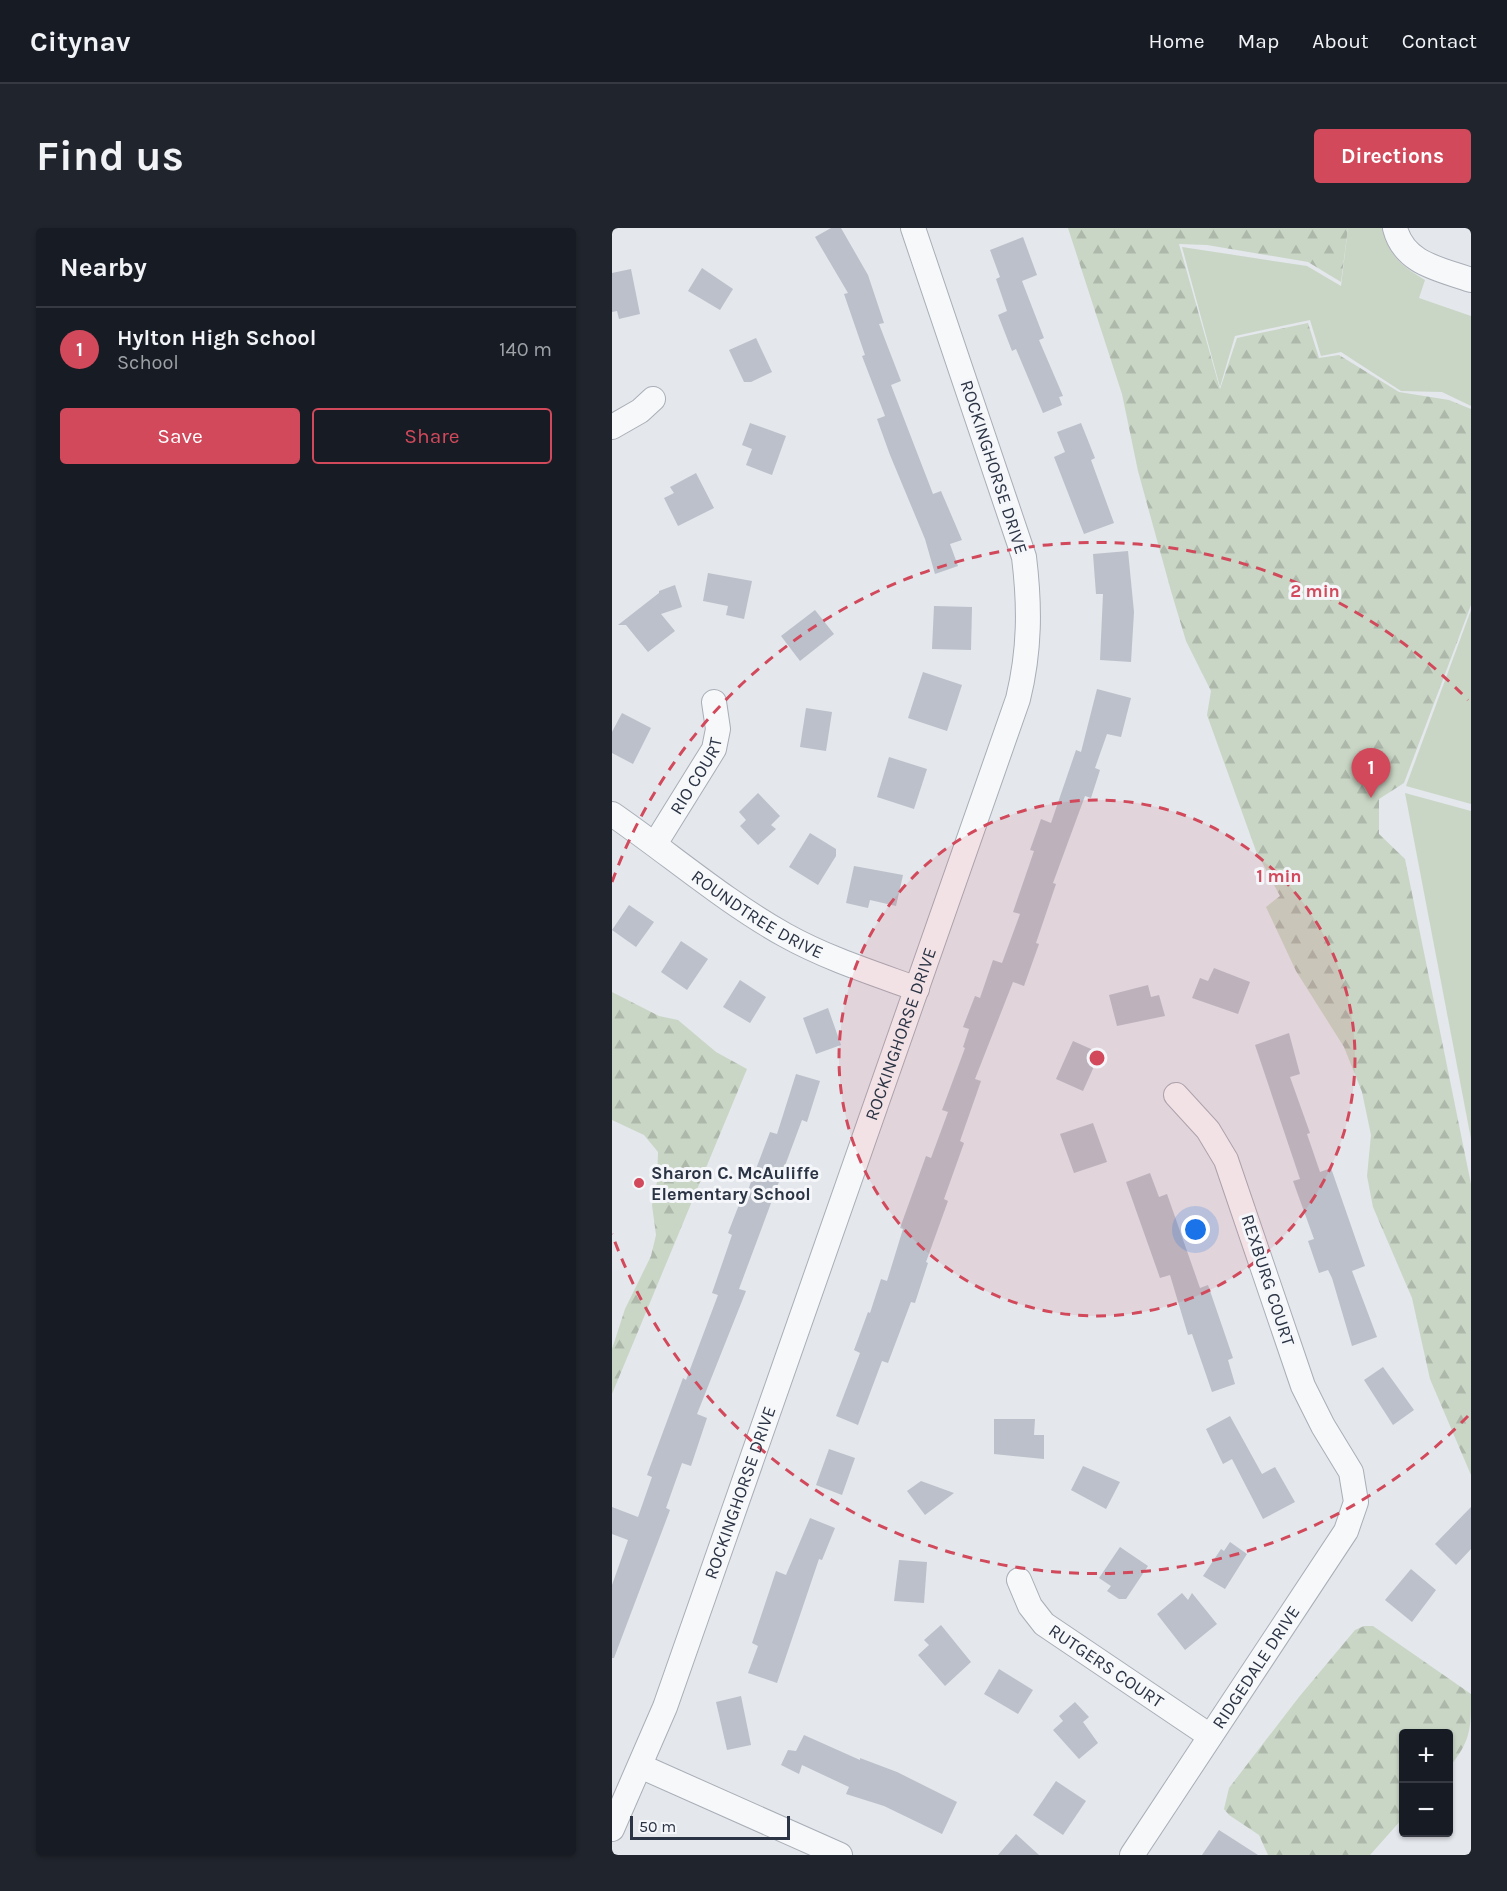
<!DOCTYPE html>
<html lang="en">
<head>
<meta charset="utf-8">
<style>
  :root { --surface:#171b24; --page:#20242c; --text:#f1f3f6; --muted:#9ea1a6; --line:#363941; --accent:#d1495b }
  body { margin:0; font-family:Karla,sans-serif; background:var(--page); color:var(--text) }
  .controls { position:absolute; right:18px; bottom:18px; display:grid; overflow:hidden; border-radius:6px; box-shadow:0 2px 4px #0004 }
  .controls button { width:54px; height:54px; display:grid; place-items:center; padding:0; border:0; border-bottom:2px solid var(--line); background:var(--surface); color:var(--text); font:30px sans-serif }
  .scale { position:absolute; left:18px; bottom:15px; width:160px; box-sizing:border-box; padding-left:6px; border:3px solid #2b3445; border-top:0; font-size:16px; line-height:21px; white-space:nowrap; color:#2b3445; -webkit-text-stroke:4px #f4f6f9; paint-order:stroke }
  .you { position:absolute; left:584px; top:1002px; width:21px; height:21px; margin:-15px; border:4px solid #fff; border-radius:50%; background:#1a73e8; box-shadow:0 0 0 9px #1a73e833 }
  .badge { display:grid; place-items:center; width:39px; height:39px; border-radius:50%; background:var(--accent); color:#fff; font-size:20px; font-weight:700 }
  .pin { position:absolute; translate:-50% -50px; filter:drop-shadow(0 2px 3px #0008) }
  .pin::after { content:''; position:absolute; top:32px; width:21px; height:18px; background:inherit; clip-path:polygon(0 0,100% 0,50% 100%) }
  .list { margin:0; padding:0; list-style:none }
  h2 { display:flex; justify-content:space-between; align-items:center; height:78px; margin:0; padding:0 24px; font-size:26px }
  h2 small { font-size:20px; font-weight:400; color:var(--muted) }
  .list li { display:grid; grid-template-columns:39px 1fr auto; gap:18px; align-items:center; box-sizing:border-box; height:84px; padding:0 24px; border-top:2px solid var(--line) }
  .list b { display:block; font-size:22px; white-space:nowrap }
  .list p { margin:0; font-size:20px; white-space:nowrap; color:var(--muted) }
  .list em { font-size:20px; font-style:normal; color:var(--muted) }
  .actions { display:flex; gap:12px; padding:18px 24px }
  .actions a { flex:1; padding:14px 0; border:2px solid var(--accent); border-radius:6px; text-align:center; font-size:21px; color:var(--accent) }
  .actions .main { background:var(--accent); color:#fff }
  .map { position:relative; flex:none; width:859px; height:1627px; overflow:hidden; border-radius:6px }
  header { display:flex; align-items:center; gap:36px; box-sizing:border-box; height:84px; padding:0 30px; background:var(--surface); border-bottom:2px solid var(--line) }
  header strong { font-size:28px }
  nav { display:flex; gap:33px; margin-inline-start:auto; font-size:21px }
  .intro { display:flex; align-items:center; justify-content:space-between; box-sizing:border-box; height:144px; padding:0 36px }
  h1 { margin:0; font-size:42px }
  .button { padding:15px 27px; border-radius:6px; background:var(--accent); color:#fff; font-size:21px; font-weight:700 }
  main { display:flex; gap:36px; padding:0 36px }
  aside { flex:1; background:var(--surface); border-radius:6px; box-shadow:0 2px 4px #0004 }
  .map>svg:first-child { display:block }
  .green { fill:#c9d6c5 }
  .forest { fill:url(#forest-firs) }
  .building { fill:#bbc0ca }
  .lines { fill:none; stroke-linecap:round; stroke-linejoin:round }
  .minor-casing { stroke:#a9aeb7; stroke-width:26 }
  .minor { stroke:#f7f8fa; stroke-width:24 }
  .ring { fill:none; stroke:#d1495b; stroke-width:3; stroke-dasharray:10 8 }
  .poi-dot { fill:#d1495b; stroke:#f4f6f9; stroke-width:2 }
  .labels { text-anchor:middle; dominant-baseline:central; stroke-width:6; stroke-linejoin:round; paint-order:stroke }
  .street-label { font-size:18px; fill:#2b3445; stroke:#f4f6f9 }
  .poi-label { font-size:18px; font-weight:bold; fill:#2b3445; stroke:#f4f6f9; text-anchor:start }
  .centre { fill:#d1495b; stroke:#f4f6f9; stroke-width:3 }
  .ring-label { font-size:18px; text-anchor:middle; font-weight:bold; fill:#d1495b; stroke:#f4f6f9; stroke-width:6; stroke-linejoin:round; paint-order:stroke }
</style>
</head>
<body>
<header>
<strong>Citynav</strong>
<nav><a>Home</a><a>Map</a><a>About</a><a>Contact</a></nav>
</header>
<div class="intro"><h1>Find us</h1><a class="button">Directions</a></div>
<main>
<aside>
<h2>Nearby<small></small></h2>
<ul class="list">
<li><span class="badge">1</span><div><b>Hylton High School</b><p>School</p></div><em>140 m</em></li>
</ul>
<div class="actions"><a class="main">Save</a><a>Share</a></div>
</aside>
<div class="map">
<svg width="859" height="1627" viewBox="0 0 859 1627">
  <defs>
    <pattern id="forest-firs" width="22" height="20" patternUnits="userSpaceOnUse" patternTransform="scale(1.5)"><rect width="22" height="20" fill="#c9d6c5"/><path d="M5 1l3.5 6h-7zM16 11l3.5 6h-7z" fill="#adb8ab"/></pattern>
  </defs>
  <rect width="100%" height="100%" fill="#e4e7ec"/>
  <!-- green -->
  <g class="green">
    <path d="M736,0H771C775,27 791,39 813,52L807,70L859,88V178L830,164L789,163L729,124L709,128L698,92L623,108L608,159L570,19L695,38L729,58Z"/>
    <polygon points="859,382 859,576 794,558"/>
    <polygon points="793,565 859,583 859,911"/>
  </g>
  <!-- forest -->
  <g class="forest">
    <polygon points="456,0 736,0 729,54 696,34 595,17 567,16 608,161 625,110 696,95 707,130 727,127 787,164 837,172 859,181 859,377 792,555 767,571 767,606 793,631 859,956 859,1247 818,1151 800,1070 761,979 755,948 759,907 750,864 732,819 684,743 654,679 668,668 644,623 595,487 599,463 574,413 559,363 526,243 510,166"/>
    <polygon points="0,764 47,788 66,792 104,824 135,841 0,1166 0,1121 13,1081 39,1028 44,1007 40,977 45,954 46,924 32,907 0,892"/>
    <path d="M752,1398H761L859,1466C859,1502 859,1512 837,1540L836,1506H792L791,1590L758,1627H656L647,1607L617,1587L612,1581L617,1560L687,1469L743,1402Z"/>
  </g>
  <!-- building -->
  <g class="building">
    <polygon points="219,0 229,0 256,47 272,95 267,96 289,153 279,157 321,266 329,263 350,312 338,316 346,338 323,346 313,311 278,227 265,191 273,188 250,128 253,127 232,66 236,65 203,9"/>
    <polygon points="411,9 425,47 410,53 432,110 427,112 451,168 447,169 450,177 431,185 404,121 400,123 386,87 395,83 384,51 388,49 378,22"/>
    <polygon points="90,40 121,61 108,82 76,63"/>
    <polygon points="19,41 28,86 7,91 5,83 0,84 0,45"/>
    <polygon points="144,110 160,144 139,154 132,154 117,122"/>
    <polygon points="138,195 174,208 160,247 134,237 140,221 130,217"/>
    <polygon points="469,195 483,230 479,232 502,295 472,306 442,229 453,224 445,204"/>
    <polygon points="84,245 102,280 66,298 52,270 62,265 58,259"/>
    <polygon points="516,323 522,384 519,434 488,432 491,366 484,366 481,326"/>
    <polygon points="96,345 140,353 132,391 114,387 116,378 91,373"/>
    <polygon points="63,357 70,379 49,386 63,403 36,424 14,397 6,397 47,365 47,363"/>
    <polygon points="322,378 360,379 359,422 320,421"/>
    <polygon points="203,382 222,406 188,433 169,408"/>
    <polygon points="311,444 350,457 335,503 296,490"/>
    <polygon points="485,461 519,470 509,509 495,506 483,540 488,542 479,570 473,568 441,655 444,656 424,715 427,716 412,758 401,754 363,851 369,853 348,913 352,915 332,971 336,973 314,1034 316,1035 303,1075 299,1074 276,1135 270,1133 246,1197 224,1188 248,1125 242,1122 256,1084 258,1085 269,1051 275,1053 291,1001 288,1000 314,928 319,930 336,884 330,882 353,820 351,819 357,801 351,799 363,768 368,770 381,732 390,735 408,686 401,684 422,623 418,622 429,591 439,595 464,522 469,524"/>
    <polygon points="194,480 220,484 214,523 188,519"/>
    <polygon points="10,485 39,500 21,536 0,525 0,504"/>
    <polygon points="277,529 315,541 302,581 265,569"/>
    <polygon points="146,565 168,588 159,597 164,601 146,617 128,598 134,592 127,584"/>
    <polygon points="198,605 224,621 224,628 206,657 177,639"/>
    <polygon points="242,638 291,647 284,678 258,672 256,680 234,675"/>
    <polygon points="17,677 42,694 24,719 0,702"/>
    <polygon points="69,713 96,731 75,762 49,744"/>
    <polygon points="602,740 638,754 626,786 580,770 588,750 596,753"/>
    <polygon points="128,752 154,769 138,795 111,779"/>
    <polygon points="536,757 539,769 547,767 553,788 505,798 497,767"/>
    <polygon points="216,780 229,817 204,826 191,790"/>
    <polygon points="677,805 688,846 678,849 698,905 695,906 708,944 719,940 753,1038 740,1043 765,1109 740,1118 720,1050 716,1042 707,1045 696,1013 702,1011 681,953 688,951 643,817"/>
    <polygon points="461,813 488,825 471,863 444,851"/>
    <polygon points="184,846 208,853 195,894 190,892 127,1061 134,1063 85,1186 95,1190 79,1238 70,1235 54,1280 58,1282 2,1430 0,1430 0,1357 16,1312 0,1306 0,1279 26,1289 40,1249 35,1247 71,1150 74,1152 106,1067 100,1065 120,1007 116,1005 130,969 133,970 158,904 165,906"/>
    <polygon points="481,895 495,934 462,945 448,906"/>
    <polygon points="538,945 547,969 555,966 588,1060 596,1057 621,1130 616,1132 623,1156 600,1164 580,1106 576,1107 558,1047 548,1050 514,954"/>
    <polygon points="771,1139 802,1182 781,1197 752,1152"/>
    <polygon points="618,1188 650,1246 663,1239 683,1274 651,1291 620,1231 611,1236 594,1201"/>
    <polygon points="382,1191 423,1191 422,1207 432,1207 432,1231 382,1226"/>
    <polygon points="217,1221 243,1230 230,1267 204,1257"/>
    <polygon points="471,1238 508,1254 494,1281 459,1262"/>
    <polygon points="309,1253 342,1265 313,1287 295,1263"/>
    <polygon points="859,1279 859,1321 844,1337 823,1316"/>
    <polygon points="198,1290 223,1300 210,1332 207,1331 165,1455 136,1445 146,1418 140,1415 164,1343 174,1347"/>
    <polygon points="618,1314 635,1326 613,1361 591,1348 609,1321 612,1323"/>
    <polygon points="508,1319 536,1338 514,1371 507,1371 495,1363 499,1358 487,1350"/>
    <polygon points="287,1332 315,1334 312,1375 282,1373"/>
    <polygon points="799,1341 824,1362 800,1394 773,1372"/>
    <polygon points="570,1365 576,1372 580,1365 605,1396 573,1422 545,1386"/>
    <polygon points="329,1397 359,1434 333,1458 306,1427 317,1417 312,1412"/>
    <polygon points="387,1441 421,1462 406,1486 372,1466"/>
    <polygon points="129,1468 139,1517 115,1522 104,1474"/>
    <polygon points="463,1474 477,1489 471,1494 486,1515 467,1531 441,1502 451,1493 447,1488"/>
    <polygon points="192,1507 248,1532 248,1530 285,1544 345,1574 330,1606 272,1578 234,1566 237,1559 190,1537 187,1546 169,1537 176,1522 184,1523"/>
    <polygon points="444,1553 474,1573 451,1607 421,1587"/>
    <polygon points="607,1602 646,1627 590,1627"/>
    <polygon points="404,1606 427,1627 386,1627"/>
  </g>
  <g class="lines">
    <defs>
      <g id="minor">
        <path d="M783,0C792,36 828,41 859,52"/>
        <polyline points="0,199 28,183 41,171"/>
        <path id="s1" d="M0,586C58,626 112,673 173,707C214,730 261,745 305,761"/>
        <path id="s2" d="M43,616L102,521L106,501L102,474"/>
        <path id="s3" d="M407,1352L418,1378L432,1396L598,1508"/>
        <polyline points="28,1538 228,1627"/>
        <path id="s4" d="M0,1601L53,1479L406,471C418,422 418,378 412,329L301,0"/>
        <path id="s5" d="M520,1627L734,1303L744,1274L739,1244L711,1198L691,1158L614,932L596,902L564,867"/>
      </g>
    </defs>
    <!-- minor casing -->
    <use href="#minor" class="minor-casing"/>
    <!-- minor -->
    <use href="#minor" class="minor"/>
  </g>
  <!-- distance rings -->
  <circle cx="485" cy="830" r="258" fill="#d1495b" fill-opacity=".12"/>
  <g class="ring">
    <circle cx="485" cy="830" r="258"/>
    <path d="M856 1188A516 516 0 0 1 0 1006M0 654A516 516 0 0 1 856 472"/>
  </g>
  <!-- markers -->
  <circle class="poi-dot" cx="27" cy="955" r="6"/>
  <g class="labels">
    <!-- street labels -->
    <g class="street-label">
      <text transform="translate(382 239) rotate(72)">ROCKINGHORSE DRIVE</text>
      <text stroke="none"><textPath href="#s2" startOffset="80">RIO COURT</textPath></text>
      <text stroke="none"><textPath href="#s1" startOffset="177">ROUNDTREE DRIVE</textPath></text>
      <text stroke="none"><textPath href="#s4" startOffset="846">ROCKINGHORSE DRIVE</textPath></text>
      <text transform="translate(656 1052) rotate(72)">REXBURG COURT</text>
      <text stroke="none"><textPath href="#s4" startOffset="360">ROCKINGHORSE DRIVE</textPath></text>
      <text stroke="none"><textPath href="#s3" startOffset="126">RUTGERS COURT</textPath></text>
      <text stroke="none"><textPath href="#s5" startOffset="225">RIDGEDALE DRIVE</textPath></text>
    </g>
    <!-- poi labels -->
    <g class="poi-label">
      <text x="39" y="945">Sharon C. McAuliffe<tspan x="39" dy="21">Elementary School</tspan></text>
    </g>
  </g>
  <circle cx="485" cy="830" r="9" class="centre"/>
  <g class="ring-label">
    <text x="703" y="369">2 min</text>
    <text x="667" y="654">1 min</text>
  </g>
</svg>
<div class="controls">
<button>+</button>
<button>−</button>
</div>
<div class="scale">50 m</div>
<div class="you"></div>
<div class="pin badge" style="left:759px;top:570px">1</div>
</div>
</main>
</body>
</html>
